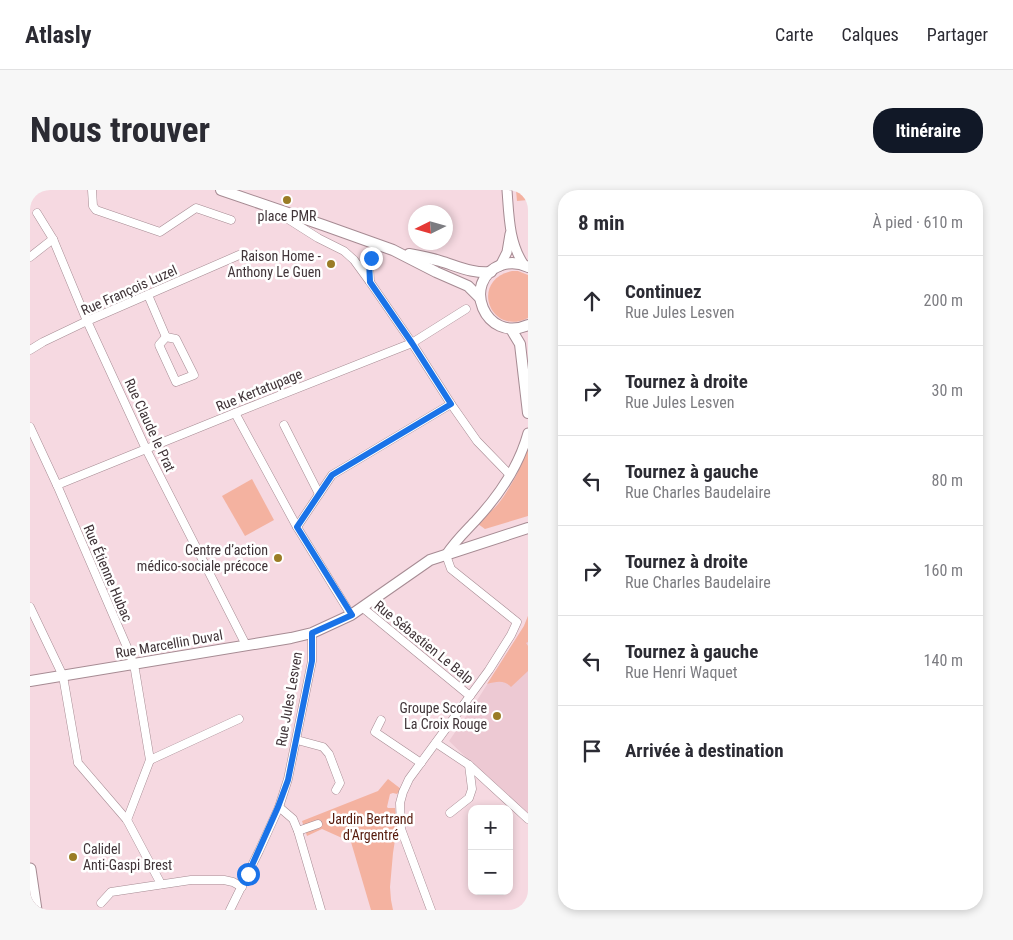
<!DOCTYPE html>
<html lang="fr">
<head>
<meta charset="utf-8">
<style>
  :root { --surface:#fff; --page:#f7f7f7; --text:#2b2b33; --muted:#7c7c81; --line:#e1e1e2; --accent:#111827 }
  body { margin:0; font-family:"Roboto Condensed",sans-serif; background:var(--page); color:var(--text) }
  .controls { position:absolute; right:15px; bottom:15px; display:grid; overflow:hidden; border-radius:10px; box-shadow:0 2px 8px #0003 }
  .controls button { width:45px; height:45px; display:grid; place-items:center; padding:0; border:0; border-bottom:1px solid var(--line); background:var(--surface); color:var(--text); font:25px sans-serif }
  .compass { position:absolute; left:378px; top:15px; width:45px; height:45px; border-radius:50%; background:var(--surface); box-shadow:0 2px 8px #0003; rotate:265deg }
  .stop { position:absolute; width:15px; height:15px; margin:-11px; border:4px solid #1a73e8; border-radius:50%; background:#fff }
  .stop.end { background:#1a73e8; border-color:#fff; box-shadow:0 1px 5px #0008 }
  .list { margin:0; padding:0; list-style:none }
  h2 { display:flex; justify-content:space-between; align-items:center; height:65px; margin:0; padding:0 20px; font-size:21px }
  h2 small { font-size:16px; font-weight:400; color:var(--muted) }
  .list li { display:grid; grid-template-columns:32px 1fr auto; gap:15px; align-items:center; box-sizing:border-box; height:90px; padding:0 20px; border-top:1px solid var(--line) }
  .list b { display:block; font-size:19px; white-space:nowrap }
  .list p { margin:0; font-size:16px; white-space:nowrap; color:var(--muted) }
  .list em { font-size:16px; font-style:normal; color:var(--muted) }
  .icon { flex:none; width:28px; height:28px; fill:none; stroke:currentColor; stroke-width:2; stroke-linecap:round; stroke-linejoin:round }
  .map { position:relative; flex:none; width:498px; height:720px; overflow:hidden; border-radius:20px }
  header { display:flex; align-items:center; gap:30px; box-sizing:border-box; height:70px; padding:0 25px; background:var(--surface); border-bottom:1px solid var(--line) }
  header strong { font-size:24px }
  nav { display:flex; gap:28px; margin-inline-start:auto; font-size:18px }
  .intro { display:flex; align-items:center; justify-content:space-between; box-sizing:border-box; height:120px; padding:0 30px }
  h1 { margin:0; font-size:35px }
  .button { padding:12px 22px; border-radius:20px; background:var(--accent); color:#fff; font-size:18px; font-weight:700 }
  main { display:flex; gap:30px; padding:0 30px }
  aside { flex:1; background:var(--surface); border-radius:20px; box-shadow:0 2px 8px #0003 }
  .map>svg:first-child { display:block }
  .built { fill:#edc9d3 }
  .green { fill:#f4b2a0 }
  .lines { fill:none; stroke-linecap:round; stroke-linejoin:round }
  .minor-casing { stroke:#a68b93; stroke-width:9 }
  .tertiary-casing { stroke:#a68b93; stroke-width:11 }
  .secondary-casing { stroke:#a68b93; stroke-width:12 }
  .primary-casing { stroke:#a68b93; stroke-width:13 }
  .minor { stroke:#fff; stroke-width:8 }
  .tertiary { stroke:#fff; stroke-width:9 }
  .secondary { stroke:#fff; stroke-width:10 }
  .primary { stroke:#fff; stroke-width:11 }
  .route { stroke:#1a73e8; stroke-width:6 }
  .poi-dot { fill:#9a7c25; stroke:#fff; stroke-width:2 }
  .labels { text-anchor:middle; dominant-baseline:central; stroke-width:5; stroke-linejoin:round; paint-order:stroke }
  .poi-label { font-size:14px; fill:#403438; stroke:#fff; text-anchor:end }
  .street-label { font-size:14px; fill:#403438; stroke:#fff }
  .park-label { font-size:14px; fill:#561a0b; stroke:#fff }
</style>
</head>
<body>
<header>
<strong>Atlasly</strong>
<nav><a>Carte</a><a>Calques</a><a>Partager</a></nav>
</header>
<div class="intro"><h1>Nous trouver</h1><a class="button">Itinéraire</a></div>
<main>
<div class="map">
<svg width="498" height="720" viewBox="0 0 498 720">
  <rect width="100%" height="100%" fill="#f6d9e1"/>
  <!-- built -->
  <polygon class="built" points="498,426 498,624 470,600 419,551 446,512 494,436"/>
  <!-- green -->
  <g class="green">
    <polygon points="486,0 498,0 498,10 487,11"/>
    <path d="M482,81H488L498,85V128C460,147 439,90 482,81Z"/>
    <path d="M498,253V326L455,339L448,334C454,327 462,321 468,314C480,299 495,272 498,253Z"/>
    <polygon points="222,289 244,330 215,346 192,306"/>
    <path d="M498,426V452L496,453L498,456V481L481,497C475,490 467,491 457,494L494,436Z"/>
    <polygon points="358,589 371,599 367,604 363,603 360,604 357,617 358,618 365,618 367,637 363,663 360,697 361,710 363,720 341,720 321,652 292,639 277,646 272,631 348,601"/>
  </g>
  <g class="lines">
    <defs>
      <g id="minor">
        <polyline points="62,0 63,16 66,20 130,42 166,18 201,30"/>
        <polyline points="247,22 288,48 314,61 324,70 340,92 382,153 421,214 447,251 480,285"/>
        <polyline points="7,23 23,49 57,131 116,259 216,455"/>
        <polyline points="0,67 23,49"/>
        <polyline points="340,92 339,70 348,55"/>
        <polyline points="118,105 136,147"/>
        <polygon points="136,147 146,149 164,185 146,192 129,155"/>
        <polyline points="0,160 13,152 57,131 209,65"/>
        <polyline points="205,223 267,337"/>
        <polyline points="254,235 289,304"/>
        <polyline points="0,237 27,295 100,464 105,480 120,570 97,630"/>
        <polyline points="27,295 205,223 382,153 436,119"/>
        <polyline points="0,417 33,486 48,573 97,630 131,694"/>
        <polyline points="333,418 440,506"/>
        <polyline points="321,425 267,337 302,285 421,214"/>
        <polyline points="351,530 345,542 391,573"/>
        <polyline points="267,550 293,557 299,564 310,593 306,600"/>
        <polyline points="406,553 439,575 498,629"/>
        <polyline points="120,570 209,529"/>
        <polyline points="249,617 263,629 268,641 291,720"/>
        <polyline points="420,623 439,608 442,599 439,575"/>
        <polyline points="268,641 288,634"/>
        <polyline points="71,713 81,702 161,690 194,690 203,692 212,697"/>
        <polyline points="200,720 229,661 249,617 258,589 282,471 282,443"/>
        <polyline points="401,720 371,639 370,613 373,602 379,589 459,480 481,445 487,432 421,379 416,365"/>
        <polyline points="495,720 498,718"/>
      </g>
      <g id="tertiary">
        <path d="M477,0C479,26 479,53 494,75"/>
        <polyline points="470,76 477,62 480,44"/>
        <path d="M416,365C425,351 436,341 447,329C470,304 489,276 498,243"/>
      </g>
      <g id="secondary">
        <polyline points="191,0 293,35 363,60 406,82 438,96 450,108"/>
        <path d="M379,64C390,66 400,68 410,71C427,76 443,84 461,82"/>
        <path d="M498,77C490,73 480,72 471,75C430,91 455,154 498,135"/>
        <polyline points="481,139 490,154 498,223"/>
        <polyline points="0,491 261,448 282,443 321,425 400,370 498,338"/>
      </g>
      <polyline id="primary" points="0,679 6,720"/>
    </defs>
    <!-- minor casing -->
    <use href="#minor" class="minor-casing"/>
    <!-- tertiary casing -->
    <use href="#tertiary" class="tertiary-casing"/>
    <!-- secondary casing -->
    <use href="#secondary" class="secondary-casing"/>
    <!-- primary casing -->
    <use href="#primary" class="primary-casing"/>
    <!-- minor -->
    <use href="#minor" class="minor"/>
    <!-- tertiary -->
    <use href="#tertiary" class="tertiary"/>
    <!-- secondary -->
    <use href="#secondary" class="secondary"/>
    <!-- primary -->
    <use href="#primary" class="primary"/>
  </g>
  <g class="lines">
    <!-- route -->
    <polyline class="route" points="218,684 248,617 258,590 282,471 282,443 322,425 267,337 302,285 421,214 382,153 340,92 339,70 341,68"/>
  </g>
  <!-- markers -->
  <g class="poi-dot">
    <circle cx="257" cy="10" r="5"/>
    <circle cx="301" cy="74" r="5"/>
    <circle cx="248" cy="368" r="5"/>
    <circle cx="467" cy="526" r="5"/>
    <circle cx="43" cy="667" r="5"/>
  </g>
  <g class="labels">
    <!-- poi labels -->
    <g class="poi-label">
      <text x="257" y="26" text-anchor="middle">place PMR</text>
      <text x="291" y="66">Raison Home -<tspan x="291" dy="16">Anthony Le Guen</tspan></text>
      <text x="238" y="360">Centre d’action<tspan x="238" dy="16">médico-sociale précoce</tspan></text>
      <text x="457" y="518">Groupe Scolaire<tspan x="457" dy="16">La Croix Rouge</tspan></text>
      <text x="53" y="659" text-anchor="start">Calidel<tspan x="53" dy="16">Anti-Gaspi Brest</tspan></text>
    </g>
    <!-- street labels -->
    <g class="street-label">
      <text transform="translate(99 100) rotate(-24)">Rue François Luzel</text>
      <text transform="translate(229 200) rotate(-22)">Rue Kertatupage</text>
      <text transform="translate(120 235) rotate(65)">Rue Claude le Prat</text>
      <text transform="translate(78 383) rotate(67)">Rue Étienne Hubac</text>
      <text transform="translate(394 452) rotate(39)">Rue Sébastien Le Balp</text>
      <text transform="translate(139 454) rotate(-10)">Rue Marcellin Duval</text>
      <text transform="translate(259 509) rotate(-80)">Rue Jules Lesven</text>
    </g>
    <!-- park labels -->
    <g class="park-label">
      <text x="341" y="629">Jardin Bertrand<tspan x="341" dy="16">d'Argentré</tspan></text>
    </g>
  </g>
</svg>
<div class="controls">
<button>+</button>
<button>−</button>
</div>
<svg class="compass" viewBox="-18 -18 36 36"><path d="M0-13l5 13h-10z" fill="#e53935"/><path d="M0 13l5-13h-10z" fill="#7c7c81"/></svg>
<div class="stop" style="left:218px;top:684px"></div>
<div class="stop end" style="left:341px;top:68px"></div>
</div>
<aside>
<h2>8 min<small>À pied · 610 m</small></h2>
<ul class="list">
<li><svg class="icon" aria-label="ahead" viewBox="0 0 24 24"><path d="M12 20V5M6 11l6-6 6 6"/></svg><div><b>Continuez</b><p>Rue Jules Lesven</p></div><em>200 m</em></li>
<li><svg class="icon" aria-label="right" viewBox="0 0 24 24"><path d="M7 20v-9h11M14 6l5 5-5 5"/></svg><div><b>Tournez à droite</b><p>Rue Jules Lesven</p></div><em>30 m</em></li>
<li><svg class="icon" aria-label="left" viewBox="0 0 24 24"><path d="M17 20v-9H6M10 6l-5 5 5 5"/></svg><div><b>Tournez à gauche</b><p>Rue Charles Baudelaire</p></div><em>80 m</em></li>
<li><svg class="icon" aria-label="right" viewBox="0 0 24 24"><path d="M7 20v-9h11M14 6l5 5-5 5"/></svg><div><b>Tournez à droite</b><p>Rue Charles Baudelaire</p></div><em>160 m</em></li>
<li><svg class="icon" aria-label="left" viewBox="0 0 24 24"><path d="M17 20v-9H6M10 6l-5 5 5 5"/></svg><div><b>Tournez à gauche</b><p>Rue Henri Waquet</p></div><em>140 m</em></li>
<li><svg class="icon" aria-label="arrive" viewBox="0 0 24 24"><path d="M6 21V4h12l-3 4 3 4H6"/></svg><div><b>Arrivée à destination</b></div></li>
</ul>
</aside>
</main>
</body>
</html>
